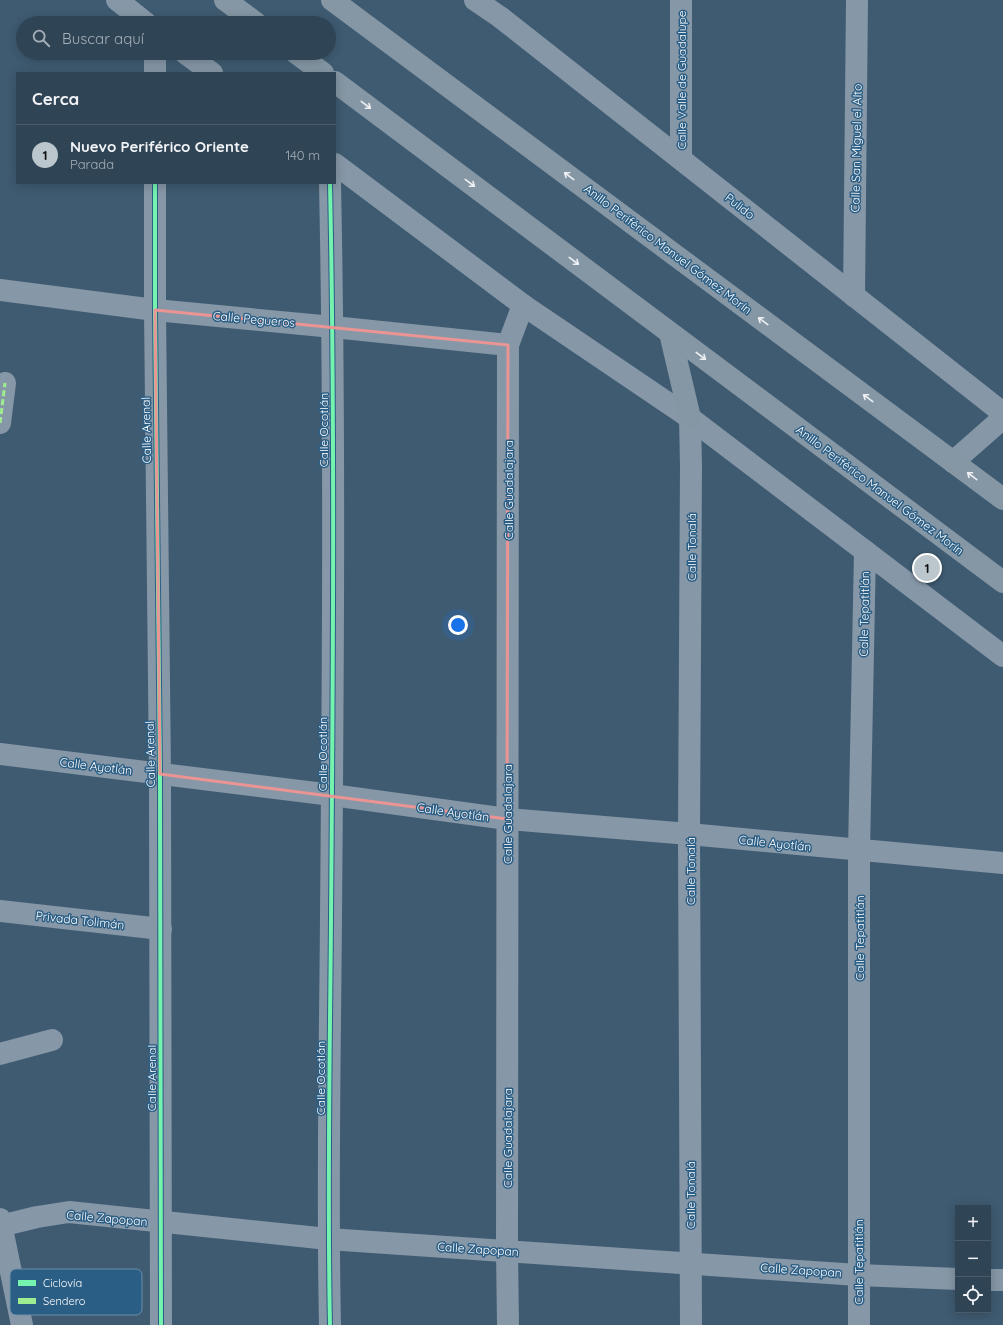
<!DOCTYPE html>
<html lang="es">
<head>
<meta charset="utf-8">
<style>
  :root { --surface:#2f4455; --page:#3b4e5f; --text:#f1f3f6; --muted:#a7b0b9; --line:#4a5c6c; --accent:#bcc6cd }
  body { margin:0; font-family:Quicksand,sans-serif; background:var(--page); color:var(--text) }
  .controls { position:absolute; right:12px; bottom:12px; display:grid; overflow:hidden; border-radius:0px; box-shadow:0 2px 10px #0003 }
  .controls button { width:36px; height:36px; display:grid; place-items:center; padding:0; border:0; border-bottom:1px solid var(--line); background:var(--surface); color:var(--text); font:20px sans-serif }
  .you { position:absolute; left:458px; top:625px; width:14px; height:14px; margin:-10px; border:3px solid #fff; border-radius:50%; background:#1a73e8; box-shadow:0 0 0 6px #1a73e833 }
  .badge { display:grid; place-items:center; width:26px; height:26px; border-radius:50%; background:var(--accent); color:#111; font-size:13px; font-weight:700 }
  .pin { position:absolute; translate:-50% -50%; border:2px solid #fff; box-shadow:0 1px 4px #0006 }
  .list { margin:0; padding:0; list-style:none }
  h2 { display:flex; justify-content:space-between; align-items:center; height:52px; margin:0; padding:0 16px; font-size:17px }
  h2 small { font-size:13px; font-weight:400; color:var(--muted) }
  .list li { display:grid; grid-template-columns:26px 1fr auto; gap:12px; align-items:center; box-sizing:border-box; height:60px; padding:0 16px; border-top:1px solid var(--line) }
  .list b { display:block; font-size:15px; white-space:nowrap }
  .list p { margin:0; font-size:13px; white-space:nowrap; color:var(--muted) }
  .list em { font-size:13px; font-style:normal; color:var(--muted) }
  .icon { flex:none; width:22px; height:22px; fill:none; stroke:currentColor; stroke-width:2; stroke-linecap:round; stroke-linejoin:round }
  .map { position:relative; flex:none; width:1003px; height:1325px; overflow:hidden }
  .search { position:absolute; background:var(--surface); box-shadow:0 2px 10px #0003; left:16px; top:16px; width:320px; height:44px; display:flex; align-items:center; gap:10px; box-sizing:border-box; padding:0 14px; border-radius:22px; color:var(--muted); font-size:15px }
  .panel { position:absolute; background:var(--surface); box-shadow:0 2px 10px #0003; left:16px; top:72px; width:320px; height:112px; border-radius:0px }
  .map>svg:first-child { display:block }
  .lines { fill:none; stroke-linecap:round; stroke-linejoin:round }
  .minor { stroke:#8697a7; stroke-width:22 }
  .highway { stroke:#8597a5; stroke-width:22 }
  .quiet { stroke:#9fed91; stroke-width:3; stroke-dasharray:6 3; stroke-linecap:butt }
  .cycleway-casing { stroke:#2b5e85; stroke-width:6 }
  .cycleway { stroke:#73f3ae; stroke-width:4 }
  .oneway { stroke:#edeff2 }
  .marked { fill:none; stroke:#ea9494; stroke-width:3; stroke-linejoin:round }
  .labels { text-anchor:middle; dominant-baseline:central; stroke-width:3; stroke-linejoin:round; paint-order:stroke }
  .street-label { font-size:12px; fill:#fff; stroke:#2b5e85 }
  .key { fill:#2b5e85; stroke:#6b8eaa; stroke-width:1 }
  .key-label { font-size:11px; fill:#fff }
</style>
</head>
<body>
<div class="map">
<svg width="1003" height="1325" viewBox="0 0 1003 1325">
  <rect width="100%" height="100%" fill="#3f5b71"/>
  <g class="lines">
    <!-- minor -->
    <g class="minor">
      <polyline points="117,0 146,23"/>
      <polyline points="475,0 500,17 1003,413"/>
      <polyline points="185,53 212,73"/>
      <polyline points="155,73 155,53"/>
      <polyline points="681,159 681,0"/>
      <polyline points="335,164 523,305 690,418 1003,656"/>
      <polyline points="155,183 155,310 160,774 161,1325"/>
      <path d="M330,183C335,428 333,673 331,918C330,1053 327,1189 330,1325"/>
      <polyline points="0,290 155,310 333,327 508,345"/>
      <polyline points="854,296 857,0"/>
      <polyline points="690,418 691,465 689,834 691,1325"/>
      <polyline points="0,423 5,383"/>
      <polyline points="953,462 1003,418"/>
      <polyline points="0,754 332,795 507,819 689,834 1003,863"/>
      <polyline points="0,911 161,929"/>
      <polyline points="0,1054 52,1040"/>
      <polyline points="0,1219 22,1325"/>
      <polyline points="0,1226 37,1217 69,1212 328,1239 858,1275 958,1279"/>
      <polyline points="988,1280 1003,1280"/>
      <polyline points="508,1325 507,1251 508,345 523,305"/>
      <polyline points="859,1325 859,851 865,551"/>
    </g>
    <!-- highway -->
    <g class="highway">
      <polyline points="225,0 256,23"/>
      <polyline points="332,0 1003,499"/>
      <polyline points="296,53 323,73"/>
      <polyline points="335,82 1003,582"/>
      <polyline points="670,333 690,418"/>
    </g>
    <!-- quiet -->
    <polyline class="quiet" points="0,423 5,383"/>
    <defs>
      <g id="cycleway">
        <polyline points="155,183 155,310 160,774 161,1325"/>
        <path d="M330,183C335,428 333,673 331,918C330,1053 327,1189 330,1325"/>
      </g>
    </defs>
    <!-- cycleway casing -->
    <use href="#cycleway" class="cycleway-casing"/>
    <!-- cycleway -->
    <use href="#cycleway" class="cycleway"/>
  </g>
  <!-- one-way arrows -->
  <defs><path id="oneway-shaft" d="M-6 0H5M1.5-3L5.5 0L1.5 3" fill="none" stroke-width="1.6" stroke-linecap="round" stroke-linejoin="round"/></defs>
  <g class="oneway">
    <use href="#oneway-shaft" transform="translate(366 105) rotate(37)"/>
    <use href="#oneway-shaft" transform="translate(569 176) rotate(-143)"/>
    <use href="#oneway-shaft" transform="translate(470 183) rotate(37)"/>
    <use href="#oneway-shaft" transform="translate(574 261) rotate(37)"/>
    <use href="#oneway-shaft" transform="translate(763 321) rotate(-143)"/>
    <use href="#oneway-shaft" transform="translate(701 356) rotate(37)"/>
    <use href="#oneway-shaft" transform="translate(868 398) rotate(-143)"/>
    <use href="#oneway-shaft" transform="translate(972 476) rotate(-143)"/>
  </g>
  <!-- marked area -->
  <path class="marked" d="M155,310L508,345L507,819L160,774Z"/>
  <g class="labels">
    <!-- street labels -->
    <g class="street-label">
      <text transform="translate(681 80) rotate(-90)">Calle Valle de Guadalupe</text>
      <text transform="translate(856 148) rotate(-89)">Calle San Miguel el Alto</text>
      <text transform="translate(740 206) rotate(38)">Pulido</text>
      <text transform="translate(668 249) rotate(37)">Anillo Periférico Manuel Gómez Morín</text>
      <text transform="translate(254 319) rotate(5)">Calle Pegueros</text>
      <text transform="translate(146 430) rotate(-91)">Calle Arenal</text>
      <text transform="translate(323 430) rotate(-90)">Calle Ocotlán</text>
      <text transform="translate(508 490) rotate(-90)">Calle Guadalajara</text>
      <text transform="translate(880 490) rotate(37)">Anillo Periférico Manuel Gómez Morín</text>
      <text transform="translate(691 547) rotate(-90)">Calle Tonalá</text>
      <text transform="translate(864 614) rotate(-89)">Calle Tepatitlán</text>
      <text transform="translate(150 754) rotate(-91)">Calle Arenal</text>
      <text transform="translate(322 754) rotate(-90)">Calle Ocotlán</text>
      <text transform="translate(96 766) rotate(7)">Calle Ayotlán</text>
      <text transform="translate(453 812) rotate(8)">Calle Ayotlán</text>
      <text transform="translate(507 814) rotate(-90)">Calle Guadalajara</text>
      <text transform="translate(775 843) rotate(6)">Calle Ayotlán</text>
      <text transform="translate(690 871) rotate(-90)">Calle Tonalá</text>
      <text transform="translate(80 920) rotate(6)">Privada Tolimán</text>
      <text transform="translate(859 938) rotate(-90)">Calle Tepatitlán</text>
      <text transform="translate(151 1078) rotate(-90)">Calle Arenal</text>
      <text transform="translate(320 1078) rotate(-90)">Calle Ocotlán</text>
      <text transform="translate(507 1138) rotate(-90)">Calle Guadalajara</text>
      <text transform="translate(690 1195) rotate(-90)">Calle Tonalá</text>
      <text transform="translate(107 1218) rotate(5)">Calle Zapopan</text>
      <text transform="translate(478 1249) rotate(4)">Calle Zapopan</text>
      <text transform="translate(858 1262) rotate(-90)">Calle Tepatitlán</text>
      <text transform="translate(801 1270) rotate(4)">Calle Zapopan</text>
    </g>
  </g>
  <!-- legend -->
  <rect x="10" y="1269" width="132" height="46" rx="6" class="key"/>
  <rect x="18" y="1280" width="18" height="6" fill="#73f3ae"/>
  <rect x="18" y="1298" width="18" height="6" fill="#9fed91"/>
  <g class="key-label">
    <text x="43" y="1287">Ciclovía</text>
    <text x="43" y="1305">Sendero</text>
  </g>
</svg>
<div class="controls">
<button>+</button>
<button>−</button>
<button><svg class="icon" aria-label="locate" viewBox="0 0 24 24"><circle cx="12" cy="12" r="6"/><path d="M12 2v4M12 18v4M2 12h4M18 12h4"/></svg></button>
</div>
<div class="you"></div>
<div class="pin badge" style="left:927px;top:568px">1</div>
<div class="search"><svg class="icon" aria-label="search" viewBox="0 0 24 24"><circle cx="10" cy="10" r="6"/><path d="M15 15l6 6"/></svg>Buscar aquí</div>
<section class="panel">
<h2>Cerca<small></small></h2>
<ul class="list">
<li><span class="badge">1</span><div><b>Nuevo Periférico Oriente</b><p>Parada</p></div><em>140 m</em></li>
</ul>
</section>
</div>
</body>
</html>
